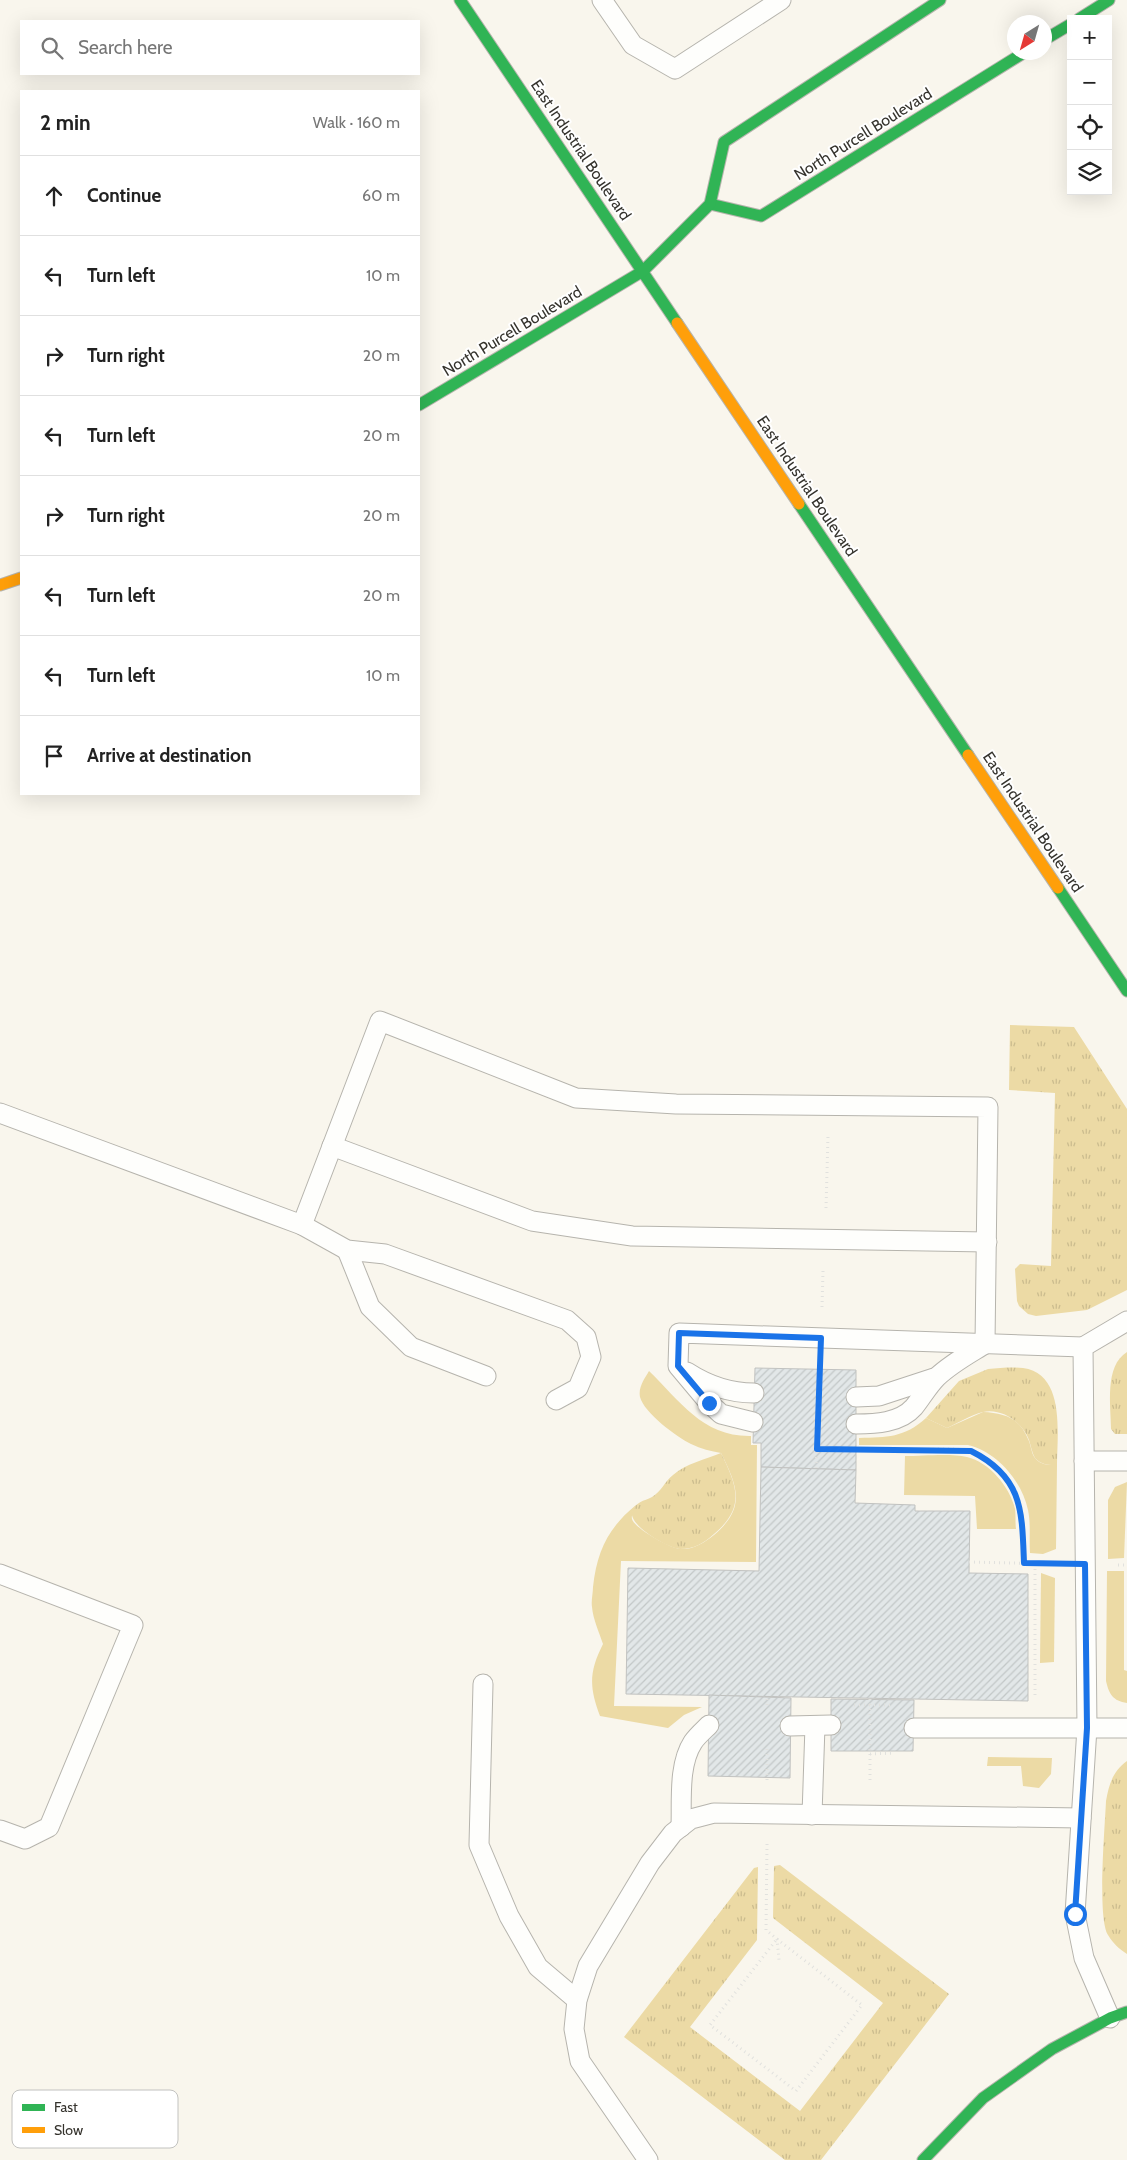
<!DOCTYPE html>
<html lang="en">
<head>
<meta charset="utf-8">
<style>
  :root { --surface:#fff; --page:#f2f2f2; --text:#222; --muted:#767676; --line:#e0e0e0 }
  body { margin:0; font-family:Cabin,sans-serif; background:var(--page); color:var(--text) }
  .controls { position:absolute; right:15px; top:15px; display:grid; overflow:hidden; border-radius:0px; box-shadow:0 5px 20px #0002 }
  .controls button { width:45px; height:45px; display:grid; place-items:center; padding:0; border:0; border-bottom:1px solid var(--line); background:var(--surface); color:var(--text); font:25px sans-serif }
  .compass { position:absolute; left:1007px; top:15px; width:45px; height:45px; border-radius:50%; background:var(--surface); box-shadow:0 5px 20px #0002; rotate:217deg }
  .stop { position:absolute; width:15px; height:15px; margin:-11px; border:4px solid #1a73e8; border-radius:50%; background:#fff }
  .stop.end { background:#1a73e8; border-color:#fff; box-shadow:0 1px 5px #0008 }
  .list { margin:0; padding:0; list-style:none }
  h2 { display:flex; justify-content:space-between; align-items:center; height:65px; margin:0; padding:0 20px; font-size:21px }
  h2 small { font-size:16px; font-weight:400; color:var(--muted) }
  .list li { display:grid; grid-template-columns:32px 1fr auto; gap:15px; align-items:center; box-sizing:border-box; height:80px; padding:0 20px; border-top:1px solid var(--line) }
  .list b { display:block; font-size:19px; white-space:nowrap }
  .list em { font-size:16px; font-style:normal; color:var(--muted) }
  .icon { flex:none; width:28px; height:28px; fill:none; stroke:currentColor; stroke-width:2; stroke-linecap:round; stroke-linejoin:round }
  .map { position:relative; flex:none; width:1127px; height:2160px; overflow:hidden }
  .search { position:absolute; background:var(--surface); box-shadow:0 5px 20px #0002; left:20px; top:20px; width:400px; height:55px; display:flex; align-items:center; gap:12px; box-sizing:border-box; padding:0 18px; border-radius:0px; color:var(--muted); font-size:19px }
  .panel { position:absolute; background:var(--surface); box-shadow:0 5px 20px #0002; left:20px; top:90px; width:400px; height:705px; border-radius:0px }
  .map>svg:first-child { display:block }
  .grass { fill:url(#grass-tufts) }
  .garden { fill:#ecdaa5 }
  .building { fill:url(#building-hatch); stroke:#c1c2c0 }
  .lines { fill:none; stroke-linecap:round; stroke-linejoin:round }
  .lane-casing { stroke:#b6b4ad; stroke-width:21 }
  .fast-casing { stroke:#b6b4ad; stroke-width:13 }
  .slow-casing { stroke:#b6b4ad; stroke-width:13 }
  .path { stroke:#e1e1de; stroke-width:3; stroke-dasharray:1 4; stroke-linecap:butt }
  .lane { stroke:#fefefc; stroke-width:19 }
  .fast { stroke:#30b455; stroke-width:11 }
  .slow { stroke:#ff9f0a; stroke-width:11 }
  .route { stroke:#1a73e8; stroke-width:6 }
  .labels { text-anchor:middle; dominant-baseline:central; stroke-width:4; stroke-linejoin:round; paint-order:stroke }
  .street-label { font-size:16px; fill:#35332d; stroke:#fff }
  .key { fill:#fff; stroke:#c2c2c0; stroke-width:1 }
  .key-label { font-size:14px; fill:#35332d }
</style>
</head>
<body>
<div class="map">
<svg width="1127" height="2160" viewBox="0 0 1127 2160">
  <defs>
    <pattern id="grass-tufts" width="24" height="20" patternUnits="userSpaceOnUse" patternTransform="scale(1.25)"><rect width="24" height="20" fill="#ecdaa5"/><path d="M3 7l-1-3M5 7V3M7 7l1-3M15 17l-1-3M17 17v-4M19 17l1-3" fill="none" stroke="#cbbc8e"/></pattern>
    <pattern id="building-hatch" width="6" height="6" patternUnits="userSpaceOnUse" patternTransform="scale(1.25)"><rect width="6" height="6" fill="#e2e7e8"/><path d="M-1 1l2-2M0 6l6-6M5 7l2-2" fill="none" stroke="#c2c7c7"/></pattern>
  </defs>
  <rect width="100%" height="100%" fill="#f9f6ed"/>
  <!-- grass -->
  <g class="grass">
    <polygon points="1010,1025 1074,1027 1127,1109 1127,1290 1087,1310 1036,1316 1028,1314 1019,1306 1017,1301 1015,1269 1020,1264 1051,1266 1055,1093 1009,1090"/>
    <path d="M1127,1352V1434H1115L1111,1429C1111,1406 1104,1366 1127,1352Z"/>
    <path d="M988,1369C999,1368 1012,1367 1023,1368C1066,1374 1057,1435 1057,1465C1049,1465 1041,1465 1035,1458C1032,1453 1031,1446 1029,1440C1022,1422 1002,1408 983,1412C971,1415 958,1423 947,1428L926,1418L959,1381Z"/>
    <path d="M721,1453C737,1486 746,1507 714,1534C704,1543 694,1549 680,1549C668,1548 629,1526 632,1512C635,1502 644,1501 652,1497C661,1492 665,1481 673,1475C685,1464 706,1459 721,1453Z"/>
    <path d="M1127,1761V1954C1119,1949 1113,1943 1108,1935C1097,1917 1105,1827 1106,1801C1109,1784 1113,1771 1127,1761Z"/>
    <polygon points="780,1865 949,1994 821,2160 785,2160 624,2037 754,1868 758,1867 757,1940 690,2027 800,2111 883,2003 773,1918 774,1866"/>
  </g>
  <!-- garden -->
  <g class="garden">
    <path d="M649,1371C680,1401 703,1437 751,1436V1445H757L756,1562L621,1561L614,1706L702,1707L684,1715L668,1728L600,1716C589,1687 589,1672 603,1644C599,1632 593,1619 592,1607C591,1601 593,1593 593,1587C597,1551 608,1528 636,1505C634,1509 631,1514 632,1519C634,1528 670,1548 680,1549C693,1550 704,1543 714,1535C746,1508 738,1487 721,1453C711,1451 701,1449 691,1444C677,1437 644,1413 640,1397C638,1387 645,1378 649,1371Z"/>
    <path d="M983,1412C1004,1413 1020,1418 1028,1439C1031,1444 1031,1453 1035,1458C1040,1465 1049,1465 1057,1465L1056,1549L1043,1554L1030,1553C1029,1539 1031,1524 1028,1510C1022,1481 997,1452 968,1445H859V1438C887,1437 904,1438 926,1418L947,1428Z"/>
    <path d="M905,1456C923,1456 950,1453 967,1457C989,1462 1010,1487 1015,1509C1016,1515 1015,1522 1016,1529H977L975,1496L904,1495Z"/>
    <polygon points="1127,1482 1124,1558 1108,1559 1108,1500 1115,1487"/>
    <path d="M1107,1571H1124V1670L1127,1671V1703C1113,1701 1109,1694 1106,1681Z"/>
    <polygon points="1041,1573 1055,1578 1054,1662 1040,1663"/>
    <polygon points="988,1757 1052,1758 1051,1774 1039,1788 1023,1786 1021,1766 987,1766"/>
  </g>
  <!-- building -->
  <g class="building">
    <polygon points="755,1368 856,1370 856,1470 761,1467 761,1443 753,1443"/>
    <polygon points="761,1467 856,1470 855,1503 915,1505 915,1511 970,1511 969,1573 1028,1574 1028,1701 626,1694 628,1568 759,1571"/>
    <polygon points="709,1695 791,1698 790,1778 708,1776"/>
    <polygon points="831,1699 914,1700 913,1751 831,1751"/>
  </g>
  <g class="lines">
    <defs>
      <g id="lane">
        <polyline points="602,0 633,45 675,69 781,0"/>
        <path d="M0,1113L302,1225L380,1021L576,1098L676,1104L988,1107L985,1344C969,1354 952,1363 937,1377C928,1386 922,1397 914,1407C900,1423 875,1424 856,1424"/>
        <polyline points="332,1146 532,1221 632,1236 987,1242"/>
        <polyline points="302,1225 347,1250 385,1254 567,1320 586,1337 591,1357 578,1388 556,1400"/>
        <polyline points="347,1250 370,1307 411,1347 486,1376"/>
        <path d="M687,1372C707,1385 730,1393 754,1393"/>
        <polyline points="856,1397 879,1396 934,1378"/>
        <polyline points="753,1422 721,1414 709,1403 678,1366 679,1333 1083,1347"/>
        <polyline points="1084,1461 1127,1461"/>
        <polyline points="0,1574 133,1625 49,1827 25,1839 0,1830"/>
        <polyline points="483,1684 479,1845 509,1916 538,1967 577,2000"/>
        <polyline points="790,1726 831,1725"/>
        <polyline points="914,1728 1127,1728"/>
        <polyline points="812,1815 815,1726"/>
        <path d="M681,1827C682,1801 678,1765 693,1742C697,1736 704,1730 709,1725"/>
        <polyline points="1110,2018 1084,1958 1075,1914 1087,1728 1083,1347 1127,1321"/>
        <polyline points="648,2160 580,2061 574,2029 577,2000 588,1966 650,1863 673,1833 691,1819 714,1813 1081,1818"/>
      </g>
      <g id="fast">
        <polyline points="460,0 677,323"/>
        <polyline points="1079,19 1109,0"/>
        <polyline points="1044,40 1071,24"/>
        <polyline points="710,204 761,216 1025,52"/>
        <polyline points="419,405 643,271 710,204 724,142 940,0"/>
        <polyline points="799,504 968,755"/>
        <polyline points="1058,888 1127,991"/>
        <polyline points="923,2160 983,2098 1052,2049 1110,2018 1127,2012"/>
      </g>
      <g id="slow">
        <polyline points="677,323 799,504"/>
        <polyline points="0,585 21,578"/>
        <polyline points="968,755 1058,888"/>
      </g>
    </defs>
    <!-- lane casing -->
    <use href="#lane" class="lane-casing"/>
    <!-- fast casing -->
    <use href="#fast" class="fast-casing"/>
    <!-- slow casing -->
    <use href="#slow" class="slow-casing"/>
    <!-- path -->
    <g class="path">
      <polyline points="826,1208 828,1136"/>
      <polyline points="822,1307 823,1271"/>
      <polyline points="817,1449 837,1449"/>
      <path d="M908,1450C928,1450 951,1447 970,1451C978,1452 987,1459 993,1464C1025,1493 1023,1524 1024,1563"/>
      <polyline points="816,1468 820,1369"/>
      <polyline points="969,1562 1054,1564"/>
      <polyline points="1035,1564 1035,1698"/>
      <polyline points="1118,1565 1127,1565"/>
      <polyline points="870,1699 870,1754 895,1753"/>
      <polyline points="767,1705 767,1697"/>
      <polyline points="854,1705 892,1705"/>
      <polyline points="767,1749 767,1783"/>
      <polyline points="870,1754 870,1783"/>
      <polyline points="767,1844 766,1930 777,1939 779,1960"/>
      <polygon points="777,1939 862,2005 796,2091 710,2025"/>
    </g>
    <!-- lane -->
    <use href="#lane" class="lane"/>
    <!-- fast -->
    <use href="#fast" class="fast"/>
    <!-- slow -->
    <use href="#slow" class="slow"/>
  </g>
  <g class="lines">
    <!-- route -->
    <path class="route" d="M709,1403L678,1366L679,1333L821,1338L817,1449L971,1451C1023,1477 1022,1511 1024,1563L1085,1564L1087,1728L1075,1914"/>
  </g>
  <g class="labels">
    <!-- street labels -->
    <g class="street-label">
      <text transform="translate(863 134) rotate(-32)">North Purcell Boulevard</text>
      <text transform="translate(581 150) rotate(56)">East Industrial Boulevard</text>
      <text transform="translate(512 331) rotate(-31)">North Purcell Boulevard</text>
      <text transform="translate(807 486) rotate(56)">East Industrial Boulevard</text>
      <text transform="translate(1033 822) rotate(56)">East Industrial Boulevard</text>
    </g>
  </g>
  <!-- legend -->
  <rect x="12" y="2090" width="166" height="58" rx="8" class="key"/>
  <rect x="22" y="2104" width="23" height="7" fill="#30b455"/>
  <rect x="22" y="2127" width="23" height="6" fill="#ff9f0a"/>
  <g class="key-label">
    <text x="54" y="2112">Fast</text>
    <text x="54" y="2135">Slow</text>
  </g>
</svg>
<div class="controls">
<button>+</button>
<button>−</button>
<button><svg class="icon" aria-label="locate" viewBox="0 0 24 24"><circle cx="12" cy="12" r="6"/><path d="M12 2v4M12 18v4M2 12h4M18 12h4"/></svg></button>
<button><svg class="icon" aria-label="layers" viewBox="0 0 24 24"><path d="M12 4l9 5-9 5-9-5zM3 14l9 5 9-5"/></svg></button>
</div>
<svg class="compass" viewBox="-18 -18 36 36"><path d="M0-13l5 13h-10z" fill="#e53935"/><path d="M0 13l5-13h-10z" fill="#767676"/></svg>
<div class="stop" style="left:1075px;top:1914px"></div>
<div class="stop end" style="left:709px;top:1403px"></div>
<div class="search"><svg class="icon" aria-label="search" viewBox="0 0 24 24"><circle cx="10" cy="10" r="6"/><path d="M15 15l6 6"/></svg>Search here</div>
<section class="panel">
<h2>2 min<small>Walk · 160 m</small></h2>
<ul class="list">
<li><svg class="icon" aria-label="ahead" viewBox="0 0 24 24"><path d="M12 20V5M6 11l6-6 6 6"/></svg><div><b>Continue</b></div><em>60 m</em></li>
<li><svg class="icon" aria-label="left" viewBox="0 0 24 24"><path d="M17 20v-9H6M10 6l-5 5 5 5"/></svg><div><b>Turn left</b></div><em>10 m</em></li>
<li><svg class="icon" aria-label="right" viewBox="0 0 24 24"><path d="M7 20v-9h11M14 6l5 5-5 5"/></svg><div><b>Turn right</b></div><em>20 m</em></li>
<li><svg class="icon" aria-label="left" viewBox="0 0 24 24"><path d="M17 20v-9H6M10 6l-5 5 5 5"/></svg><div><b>Turn left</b></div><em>20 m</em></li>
<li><svg class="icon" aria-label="right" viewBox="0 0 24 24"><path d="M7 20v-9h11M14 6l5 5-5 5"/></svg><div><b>Turn right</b></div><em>20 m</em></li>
<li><svg class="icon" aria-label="left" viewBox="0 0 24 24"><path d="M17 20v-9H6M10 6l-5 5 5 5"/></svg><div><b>Turn left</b></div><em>20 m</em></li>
<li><svg class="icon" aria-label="left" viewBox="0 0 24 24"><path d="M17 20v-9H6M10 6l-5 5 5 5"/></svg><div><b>Turn left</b></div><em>10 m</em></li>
<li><svg class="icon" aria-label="arrive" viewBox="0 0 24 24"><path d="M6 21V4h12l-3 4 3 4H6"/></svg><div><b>Arrive at destination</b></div></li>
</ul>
</section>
</div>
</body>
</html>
